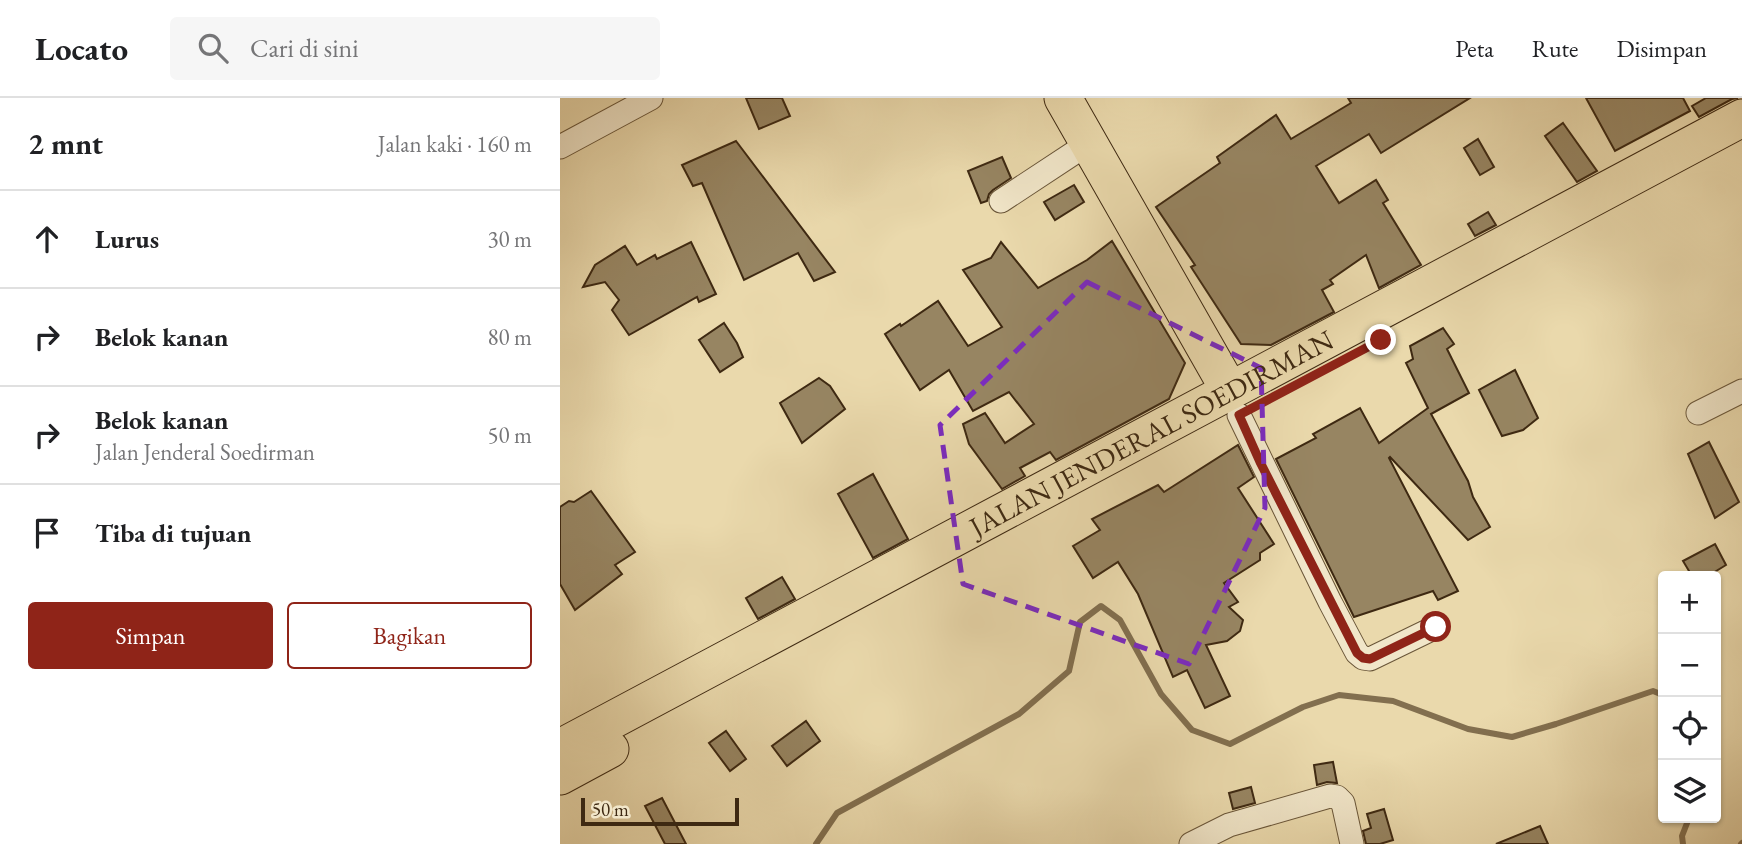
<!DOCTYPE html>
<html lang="id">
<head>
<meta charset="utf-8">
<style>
  :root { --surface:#fff; --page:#f6f6f6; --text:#202124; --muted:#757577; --line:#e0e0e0; --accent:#8f2418 }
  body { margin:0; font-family:"EB Garamond",serif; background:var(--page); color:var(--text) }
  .controls { position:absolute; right:21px; bottom:21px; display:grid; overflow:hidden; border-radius:7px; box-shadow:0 2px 5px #0004 }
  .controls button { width:63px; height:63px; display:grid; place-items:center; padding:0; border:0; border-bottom:2px solid var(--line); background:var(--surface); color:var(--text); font:35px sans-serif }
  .scale { position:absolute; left:21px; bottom:18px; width:158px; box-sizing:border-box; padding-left:7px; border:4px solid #3e2912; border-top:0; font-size:19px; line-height:24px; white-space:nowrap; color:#3e2912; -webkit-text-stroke:5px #f1e6c9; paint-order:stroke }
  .stop { position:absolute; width:21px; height:21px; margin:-16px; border:5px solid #8f2418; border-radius:50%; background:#fff }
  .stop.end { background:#8f2418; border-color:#fff; box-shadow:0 2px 7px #0008 }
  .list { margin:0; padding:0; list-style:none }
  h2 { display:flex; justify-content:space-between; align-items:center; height:91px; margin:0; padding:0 28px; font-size:30px }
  h2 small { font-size:23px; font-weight:400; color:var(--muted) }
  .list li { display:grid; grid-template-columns:46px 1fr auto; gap:21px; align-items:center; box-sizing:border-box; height:98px; padding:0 28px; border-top:2px solid var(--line) }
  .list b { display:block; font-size:26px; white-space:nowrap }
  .list p { margin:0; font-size:23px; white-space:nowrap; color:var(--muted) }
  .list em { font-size:23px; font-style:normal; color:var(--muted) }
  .actions { display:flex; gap:14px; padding:21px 28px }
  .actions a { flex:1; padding:16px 0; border:2px solid var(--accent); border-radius:7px; text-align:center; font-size:24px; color:var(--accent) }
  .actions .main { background:var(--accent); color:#fff }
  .icon { flex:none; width:38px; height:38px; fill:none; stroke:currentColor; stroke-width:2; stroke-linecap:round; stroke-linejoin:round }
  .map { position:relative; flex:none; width:1182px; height:746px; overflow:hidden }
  header { display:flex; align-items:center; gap:42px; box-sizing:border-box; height:98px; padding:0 35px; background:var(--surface); border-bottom:2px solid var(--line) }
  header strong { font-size:33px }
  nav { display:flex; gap:38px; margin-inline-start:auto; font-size:24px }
  .search { width:490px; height:63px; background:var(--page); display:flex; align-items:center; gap:18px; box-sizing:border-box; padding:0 24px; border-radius:7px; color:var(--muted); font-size:26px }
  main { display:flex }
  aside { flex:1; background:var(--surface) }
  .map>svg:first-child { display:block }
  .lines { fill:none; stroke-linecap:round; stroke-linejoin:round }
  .stream { stroke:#826f4f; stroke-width:6 }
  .building { fill:#978562; stroke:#3e2912; stroke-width:2 }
  .street-casing { stroke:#695538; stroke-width:25 }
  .primary-casing { stroke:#3e2912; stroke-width:39 }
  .street { stroke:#f1e6c9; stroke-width:23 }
  .primary { stroke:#ead9ac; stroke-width:37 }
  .route { stroke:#8f2418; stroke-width:9 }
  .marked { fill:none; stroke:#7b2cbf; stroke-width:5; stroke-dasharray:14 9; stroke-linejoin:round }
  .labels { text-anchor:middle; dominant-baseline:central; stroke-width:7; stroke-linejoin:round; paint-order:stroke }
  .street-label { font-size:28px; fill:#3e2912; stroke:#f1e6c9 }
</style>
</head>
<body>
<header>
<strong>Locato</strong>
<div class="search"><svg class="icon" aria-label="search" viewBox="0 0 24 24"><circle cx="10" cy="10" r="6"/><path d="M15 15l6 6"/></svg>Cari di sini</div>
<nav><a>Peta</a><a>Rute</a><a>Disimpan</a></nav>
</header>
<main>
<aside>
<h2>2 mnt<small>Jalan kaki · 160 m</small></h2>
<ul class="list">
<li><svg class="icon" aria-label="ahead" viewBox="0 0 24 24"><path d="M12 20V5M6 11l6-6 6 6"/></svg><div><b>Lurus</b></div><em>30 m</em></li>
<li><svg class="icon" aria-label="right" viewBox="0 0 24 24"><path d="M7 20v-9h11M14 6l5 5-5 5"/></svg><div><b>Belok kanan</b></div><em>80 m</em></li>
<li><svg class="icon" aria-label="right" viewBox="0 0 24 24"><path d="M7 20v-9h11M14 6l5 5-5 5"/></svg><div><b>Belok kanan</b><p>Jalan Jenderal Soedirman</p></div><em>50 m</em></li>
<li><svg class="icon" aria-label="arrive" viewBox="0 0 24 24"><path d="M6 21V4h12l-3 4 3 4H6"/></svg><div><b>Tiba di tujuan</b></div></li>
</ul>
<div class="actions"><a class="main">Simpan</a><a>Bagikan</a></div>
</aside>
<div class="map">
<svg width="1182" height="746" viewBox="0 0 1182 746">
  <rect width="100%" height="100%" fill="#ead9ac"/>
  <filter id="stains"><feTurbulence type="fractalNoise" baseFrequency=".00286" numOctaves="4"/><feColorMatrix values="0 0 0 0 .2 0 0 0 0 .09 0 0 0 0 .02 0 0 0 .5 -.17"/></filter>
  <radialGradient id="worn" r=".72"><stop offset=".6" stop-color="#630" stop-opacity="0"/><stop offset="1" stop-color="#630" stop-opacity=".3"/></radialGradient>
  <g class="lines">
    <!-- stream -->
    <g class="stream">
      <polyline points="256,746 277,715 459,616 509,573 520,524 541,508 560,522 601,596 632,632 670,646 743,609 779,597 833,603 908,631 952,639 996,626 1093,593 1103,597"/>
      <polyline points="1123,746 1122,738 1129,720"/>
      <polyline points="1181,746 1182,745"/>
    </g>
  </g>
  <!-- building -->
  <g class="building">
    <polygon points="186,0 222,0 230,18 199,31"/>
    <polygon points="788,0 910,0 821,55 809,36 756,68 779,105 816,82 828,102 823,105 861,167 819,190 806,157 770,182 773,186 762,192 774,214 711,247 681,246 631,169 635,167 596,109 660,65 657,59 716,17 731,41 791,5"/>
    <polygon points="1026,0 1123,0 1130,13 1055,53"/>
    <polygon points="1146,0 1178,0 1172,1 1139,19 1132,8"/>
    <polygon points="1003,25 1037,73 1017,84 985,38"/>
    <polygon points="918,41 934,69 920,77 904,50"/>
    <polygon points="176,43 275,174 254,183 238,155 184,182 142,85 133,88 122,67"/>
    <polygon points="442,59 451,80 433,92 429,96 427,103 421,105 408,73"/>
    <polygon points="514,87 524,104 495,122 484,104"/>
    <polygon points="928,114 936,127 915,138 908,126"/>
    <polygon points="552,143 625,265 609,301 496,362 490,354 460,370 465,378 442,391 409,346 403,326 425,315 445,345 474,326 449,294 413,313 389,272 360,292 325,236 340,226 341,228 378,203 408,248 442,229 403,172 431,160 441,144 478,190 527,162"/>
    <polygon points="131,144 156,196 139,204 137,199 69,237 52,212 59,202 45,184 23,189 35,167 65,148 77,167 95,157 97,161"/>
    <polygon points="164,225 177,245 183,259 160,274 139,242"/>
    <polygon points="883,230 894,246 887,251 909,295 871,316 908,383 913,399 930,429 908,442 830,359 829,360 898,493 878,502 873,493 794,519 716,361 756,340 753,336 800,310 819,345 868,310 846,265 853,261 850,248"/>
    <polygon points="955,272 978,320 963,332 942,338 919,292"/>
    <polygon points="259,280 270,288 285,311 242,345 220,305"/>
    <polygon points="1149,344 1179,404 1155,420 1128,356"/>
    <polygon points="678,347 694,379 678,390 714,446 700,455 700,462 664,485 678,504 669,509 683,522 680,533 667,543 646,547 670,598 645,610 627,572 613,579 578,496 558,464 533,480 513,448 540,432 532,421 598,387 604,394"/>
    <polygon points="313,376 348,441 313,460 278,396"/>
    <polygon points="31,393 75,454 55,467 62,476 15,512 0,486 0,409 9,403 14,404"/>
    <polygon points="1155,446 1166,467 1148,478 1132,478 1123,463"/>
    <polygon points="222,479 235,501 198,521 186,500"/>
    <polygon points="246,623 260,643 227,668 212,648"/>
    <polygon points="166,633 186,661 170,673 149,645"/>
    <polygon points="773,664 777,685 767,684 757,687 754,667"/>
    <polygon points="691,689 695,705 673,711 669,695"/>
    <polygon points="102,700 126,746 105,746 85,708"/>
    <polygon points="824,711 833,742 820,746 806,746 803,733 811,730 807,716"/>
    <polygon points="980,728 988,746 936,746"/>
  </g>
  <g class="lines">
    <defs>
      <g id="street">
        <polyline points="0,49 91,0"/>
        <polyline points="441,103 529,45"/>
        <polyline points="1138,315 1182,293"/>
        <polyline points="679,317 770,504 797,555 803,560 810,561 876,529"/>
        <polyline points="631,746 669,727 770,698 777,699 783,705 792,746"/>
      </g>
      <g id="primary">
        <polyline points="503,0 670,293"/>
        <path id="s1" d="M0,650L1182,20"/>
        <polyline points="0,678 50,651"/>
      </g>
    </defs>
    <!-- street casing -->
    <use href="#street" class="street-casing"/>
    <!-- primary casing -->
    <use href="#primary" class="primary-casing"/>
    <!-- street -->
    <use href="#street" class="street"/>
    <!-- primary -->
    <use href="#primary" class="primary"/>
  </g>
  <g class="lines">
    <!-- route -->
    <polyline class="route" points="821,242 679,317 700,364 797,555 803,560 810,561 876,529"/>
  </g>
  <!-- marked area -->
  <path class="marked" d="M527,184L701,270L705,410L629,566L403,486L380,327Z"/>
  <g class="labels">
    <!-- street labels -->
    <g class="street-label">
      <text stroke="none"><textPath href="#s1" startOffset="670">JALAN JENDERAL SOEDIRMAN</textPath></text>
    </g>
  </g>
  <rect width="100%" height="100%" filter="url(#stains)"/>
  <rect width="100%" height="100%" fill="url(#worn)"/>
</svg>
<div class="controls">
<button>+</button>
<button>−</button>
<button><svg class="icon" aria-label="locate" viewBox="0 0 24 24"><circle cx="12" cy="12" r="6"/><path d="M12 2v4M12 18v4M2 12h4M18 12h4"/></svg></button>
<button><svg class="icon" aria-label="layers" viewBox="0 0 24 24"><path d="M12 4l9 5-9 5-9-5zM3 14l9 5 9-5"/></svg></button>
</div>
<div class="scale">50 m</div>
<div class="stop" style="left:876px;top:529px"></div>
<div class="stop end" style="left:821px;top:242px"></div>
</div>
</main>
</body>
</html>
